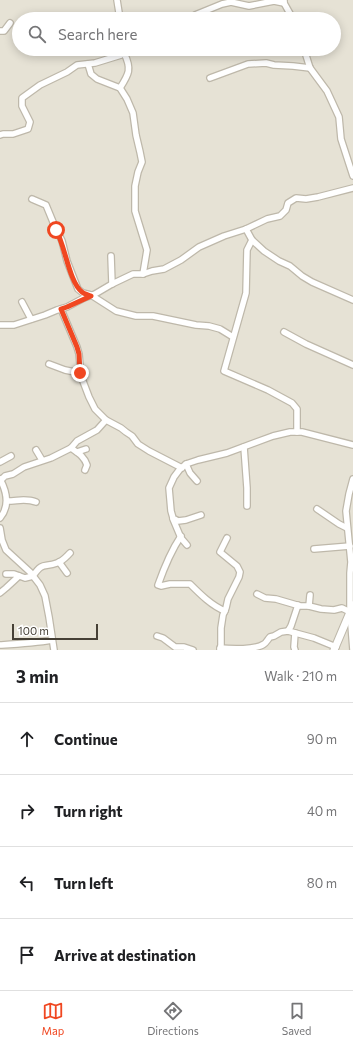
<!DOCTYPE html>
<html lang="en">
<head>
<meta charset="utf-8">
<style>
  :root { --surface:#fff; --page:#f6f6f6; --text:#202124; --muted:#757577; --line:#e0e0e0; --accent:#f04721 }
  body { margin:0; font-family:Commissioner,sans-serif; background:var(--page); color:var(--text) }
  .scale { position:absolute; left:12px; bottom:10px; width:86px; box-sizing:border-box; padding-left:4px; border:2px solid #464036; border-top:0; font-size:11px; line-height:14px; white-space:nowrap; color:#464036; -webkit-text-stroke:3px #fff; paint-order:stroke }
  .stop { position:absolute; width:12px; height:12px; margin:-9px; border:3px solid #f04721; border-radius:50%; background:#fff }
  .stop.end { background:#f04721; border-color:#fff; box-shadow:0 1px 4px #0008 }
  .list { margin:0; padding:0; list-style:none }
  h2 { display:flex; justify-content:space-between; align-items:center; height:52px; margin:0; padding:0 16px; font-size:17px }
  h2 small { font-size:13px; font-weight:400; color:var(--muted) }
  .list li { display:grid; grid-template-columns:26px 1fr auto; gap:12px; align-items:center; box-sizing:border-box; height:72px; padding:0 16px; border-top:1px solid var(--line) }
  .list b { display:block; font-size:15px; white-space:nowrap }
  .list em { font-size:13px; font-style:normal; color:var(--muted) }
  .icon { flex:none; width:22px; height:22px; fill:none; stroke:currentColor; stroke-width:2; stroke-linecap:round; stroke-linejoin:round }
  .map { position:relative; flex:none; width:353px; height:650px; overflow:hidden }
  .search { position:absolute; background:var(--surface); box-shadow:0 2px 10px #0003; left:12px; right:12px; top:12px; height:44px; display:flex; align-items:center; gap:10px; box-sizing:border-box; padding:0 14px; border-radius:22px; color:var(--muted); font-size:15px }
  .sheet { height:340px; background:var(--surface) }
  nav { display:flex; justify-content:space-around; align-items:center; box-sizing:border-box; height:56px; border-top:1px solid var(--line); background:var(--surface); font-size:11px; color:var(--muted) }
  nav a { display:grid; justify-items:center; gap:2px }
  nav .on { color:var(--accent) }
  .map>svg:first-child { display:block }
  .residential { fill:#e6e2d5; fill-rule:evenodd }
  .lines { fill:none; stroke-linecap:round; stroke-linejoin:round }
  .minor-casing { stroke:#beb8aa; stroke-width:8 }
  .tertiary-casing { stroke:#beb8aa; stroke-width:9 }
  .minor { stroke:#fff; stroke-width:5.5 }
  .tertiary { stroke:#fff; stroke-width:7 }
  .route { stroke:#f04721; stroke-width:5 }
</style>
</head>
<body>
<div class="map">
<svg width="353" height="650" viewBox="0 0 353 650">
  <rect width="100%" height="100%" fill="#f3f0e7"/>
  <!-- residential -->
  <path class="residential" d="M0,0H353V650H0ZM19,19H334V49H19Z"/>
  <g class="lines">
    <defs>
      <g id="minor">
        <polyline points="117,0 120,19"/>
        <polyline points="284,0 284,3 293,19"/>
        <polyline points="195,15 222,4 231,2 249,6 274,1 284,3"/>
        <polyline points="0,31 4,31 10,23"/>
        <polyline points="304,49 310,68 327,91 339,117 341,139 353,176"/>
        <polyline points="88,64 91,74 97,79 120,88 127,99 133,113 136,135 140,152 142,162 138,172 135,186 135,211 147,250 143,274"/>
        <polyline points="210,78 248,64 266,63 274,65 293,66 310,68"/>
        <path d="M120,88C129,74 132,69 124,53"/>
        <polyline points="0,135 3,134 13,134 28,129 30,122 22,106 22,98 40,85 67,72 77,65 95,63 121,55 124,53 124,49"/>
        <polyline points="32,199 46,205 53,222 62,241 67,261 74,279 78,289 83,293 91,295 116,311 136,316 153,316 196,325 209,326 220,329 233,337"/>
        <polyline points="246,229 252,240 264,251 279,261 290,266 302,276 312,282 353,300"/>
        <polyline points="252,240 247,250 246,293 224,371 268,390 292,403 297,409 297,432"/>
        <polyline points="111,256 112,284"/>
        <polyline points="22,302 31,319"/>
        <polyline points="61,309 77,347 79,354 81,376 89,397 95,409 106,420 121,428 126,432 132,436 138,444 149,451 182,468"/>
        <polyline points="0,325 14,325 45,315 57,310 67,307 84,298 95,294 112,284 133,274 143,274 152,271 164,269 181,260 199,247 224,236 246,229 267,219 280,216 286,210 288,203 296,198 306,199 318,197 353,188"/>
        <polyline points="284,332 306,344 353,365"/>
        <polyline points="49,364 65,370 80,373"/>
        <polyline points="244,447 247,488 247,506"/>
        <path d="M71,448C78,453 84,456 87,465L85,470"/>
        <polyline points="36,450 42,460"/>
        <polyline points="77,452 86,449"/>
        <polyline points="0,462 11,456"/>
        <polyline points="186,464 190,473 197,481"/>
        <polyline points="1,480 5,476 13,474 24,467 51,458 71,448 77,441 97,430 106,420"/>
        <path d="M7,501C18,501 26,498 36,502"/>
        <polyline points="317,509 339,524 347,528"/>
        <polyline points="201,515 186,520 178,521 173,518 171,511 169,488 174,477 180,469 186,464 198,460 227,453 273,436 290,432 302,432 353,445"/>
        <path d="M0,518C10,506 7,492 0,479"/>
        <polyline points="173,519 181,538 187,545"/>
        <polyline points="0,528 2,540 6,550 30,572 40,585 45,596 49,617 54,650"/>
        <path d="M181,536C171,551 164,568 158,585L161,586L170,584H190C200,594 212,606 225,611"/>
        <polyline points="314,549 350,546"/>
        <polyline points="59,562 67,573"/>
        <path d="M6,574H14L25,578L33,576C43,561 44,568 57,563C63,561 66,557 70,553"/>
        <polyline points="0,593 6,588 19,576"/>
        <polyline points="257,594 265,598 276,599 300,606 309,606 321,609 334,610 342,608 350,612"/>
        <polyline points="309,606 310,595"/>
        <polyline points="288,631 291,626 298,605"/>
        <polyline points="295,633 294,647 295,650"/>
        <polyline points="157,636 163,638 175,647 184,647 193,650"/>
        <path d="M0,645C17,644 35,643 52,640"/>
        <path d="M220,648C231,649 256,650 264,644C266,643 268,639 270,637L274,636L281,632L288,631L314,638L336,647"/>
        <polyline points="220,650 221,645 221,628 223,615 226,608 228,599 239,577 240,572 237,566 220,552 227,538"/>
        <polyline points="353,650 350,612 350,573 351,562 346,511 349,494 353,479"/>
      </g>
      <polyline id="tertiary" points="334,650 353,605"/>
    </defs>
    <!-- minor casing -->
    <use href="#minor" class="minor-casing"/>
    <!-- tertiary casing -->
    <use href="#tertiary" class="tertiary-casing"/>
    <!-- minor -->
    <use href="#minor" class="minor"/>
    <!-- tertiary -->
    <use href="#tertiary" class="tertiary"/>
  </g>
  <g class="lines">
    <!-- route -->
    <path class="route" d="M56,230C65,245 69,282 82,292C84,294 88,295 91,296L67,307L61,309L77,347L79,354L80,373"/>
  </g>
</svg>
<div class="scale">100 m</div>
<div class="stop" style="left:56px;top:230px"></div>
<div class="stop end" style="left:80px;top:373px"></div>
<div class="search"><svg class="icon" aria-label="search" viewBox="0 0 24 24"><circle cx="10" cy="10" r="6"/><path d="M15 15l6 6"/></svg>Search here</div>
</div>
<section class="sheet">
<h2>3 min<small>Walk · 210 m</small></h2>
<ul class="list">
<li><svg class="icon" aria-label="ahead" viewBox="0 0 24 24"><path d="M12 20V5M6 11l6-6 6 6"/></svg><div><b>Continue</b></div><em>90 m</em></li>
<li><svg class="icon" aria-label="right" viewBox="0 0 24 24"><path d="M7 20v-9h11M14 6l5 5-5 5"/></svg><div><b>Turn right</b></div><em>40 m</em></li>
<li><svg class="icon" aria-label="left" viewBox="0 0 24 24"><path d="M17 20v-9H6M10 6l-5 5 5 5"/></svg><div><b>Turn left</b></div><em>80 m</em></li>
<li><svg class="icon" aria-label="arrive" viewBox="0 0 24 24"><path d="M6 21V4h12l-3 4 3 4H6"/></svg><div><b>Arrive at destination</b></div></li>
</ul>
</section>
<nav>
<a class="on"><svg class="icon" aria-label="map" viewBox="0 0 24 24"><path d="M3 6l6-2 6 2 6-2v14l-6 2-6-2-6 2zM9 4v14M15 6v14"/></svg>Map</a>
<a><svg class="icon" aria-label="directions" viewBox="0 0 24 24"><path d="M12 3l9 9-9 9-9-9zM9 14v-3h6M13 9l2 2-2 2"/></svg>Directions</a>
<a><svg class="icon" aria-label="saved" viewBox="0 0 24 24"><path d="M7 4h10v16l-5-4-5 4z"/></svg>Saved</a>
</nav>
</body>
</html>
